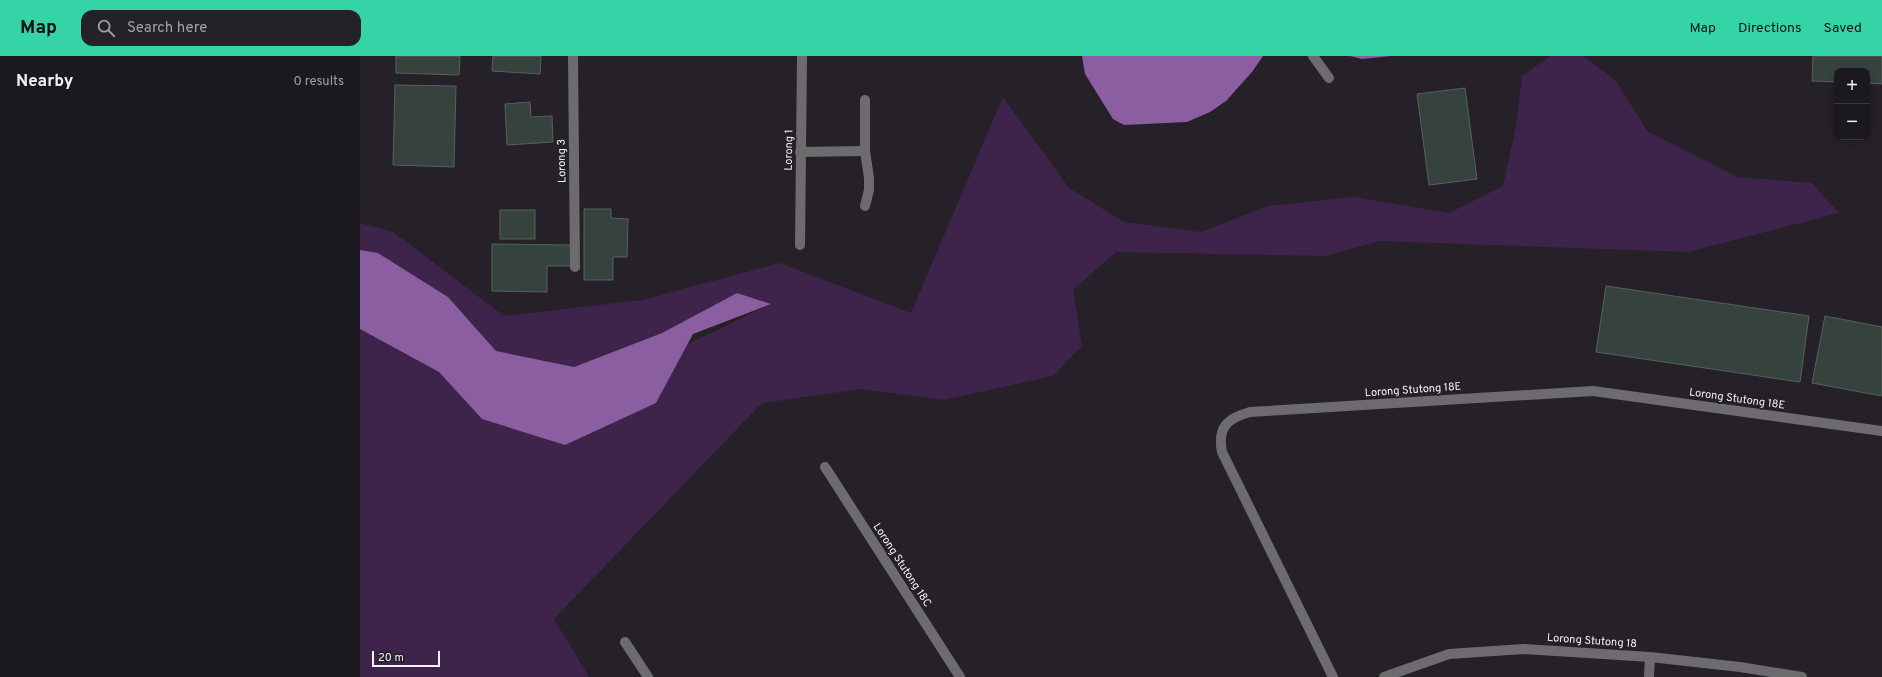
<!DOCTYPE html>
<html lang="en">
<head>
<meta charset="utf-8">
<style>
  :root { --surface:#1c181f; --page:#252128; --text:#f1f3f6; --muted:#a0a0a4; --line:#3a373d; --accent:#35d4a7 }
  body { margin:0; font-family:Overpass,sans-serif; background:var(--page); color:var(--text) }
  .controls { position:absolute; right:12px; top:12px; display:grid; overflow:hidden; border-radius:8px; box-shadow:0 2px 6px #0003 }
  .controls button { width:36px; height:36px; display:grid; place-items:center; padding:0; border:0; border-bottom:1px solid var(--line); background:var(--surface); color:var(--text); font:20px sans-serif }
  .scale { position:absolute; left:12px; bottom:10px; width:68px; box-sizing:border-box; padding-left:4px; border:2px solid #f5f1f7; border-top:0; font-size:11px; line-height:14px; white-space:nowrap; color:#f5f1f7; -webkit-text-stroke:3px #262029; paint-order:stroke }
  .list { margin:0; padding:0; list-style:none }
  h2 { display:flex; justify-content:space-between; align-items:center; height:52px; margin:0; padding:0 16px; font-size:17px }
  h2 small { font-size:13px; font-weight:400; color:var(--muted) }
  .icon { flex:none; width:22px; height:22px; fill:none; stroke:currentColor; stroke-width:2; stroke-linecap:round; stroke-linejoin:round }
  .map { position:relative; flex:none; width:1522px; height:621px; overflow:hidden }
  header { display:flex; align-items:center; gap:24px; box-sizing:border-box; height:56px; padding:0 20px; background:var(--accent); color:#111 }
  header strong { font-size:19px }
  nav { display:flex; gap:22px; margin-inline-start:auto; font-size:14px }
  .search { width:280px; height:36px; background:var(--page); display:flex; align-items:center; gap:10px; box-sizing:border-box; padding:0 14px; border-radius:12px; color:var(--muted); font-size:15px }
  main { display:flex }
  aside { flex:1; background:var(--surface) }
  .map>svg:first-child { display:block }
  .green { fill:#3e234b }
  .water { fill:#8b5da1 }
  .building { fill:#36423d; stroke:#56625d }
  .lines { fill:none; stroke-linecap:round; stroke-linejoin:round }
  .lane { stroke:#6e6b6f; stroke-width:10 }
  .street { stroke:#6e6b6f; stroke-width:10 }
  .labels { text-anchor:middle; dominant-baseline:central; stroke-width:4; stroke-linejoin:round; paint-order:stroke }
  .street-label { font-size:11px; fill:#f5f1f7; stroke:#262029 }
</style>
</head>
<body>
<header>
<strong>Map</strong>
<div class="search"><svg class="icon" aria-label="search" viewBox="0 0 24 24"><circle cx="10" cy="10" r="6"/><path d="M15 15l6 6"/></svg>Search here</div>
<nav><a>Map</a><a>Directions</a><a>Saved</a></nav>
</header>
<main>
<aside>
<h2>Nearby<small>0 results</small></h2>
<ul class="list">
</ul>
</aside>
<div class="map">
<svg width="1522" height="621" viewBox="0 0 1522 621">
  <rect width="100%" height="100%" fill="#262029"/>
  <!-- green -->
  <polygon class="green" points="1190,0 1223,0 1257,26 1287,75 1377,121 1452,127 1479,157 1328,196 1020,185 965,200 756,196 713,234 722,290 693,320 583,344 500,333 402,347 194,563 229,621 0,621 0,273 79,316 122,363 296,347 328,288 411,248 377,237 302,277 214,311 136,295 88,241 18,197 0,194 0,167 33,176 144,260 282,244 420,207 551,257 643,41 709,132 764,166 841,176 908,150 994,141 1089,157 1143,130 1156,70 1162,20"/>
  <!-- water -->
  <g class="water">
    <polygon points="722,0 903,0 892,16 866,45 850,56 827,66 764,69 753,63 725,18"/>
    <polygon points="990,0 1031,0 1002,3"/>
    <polygon points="0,194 18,197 88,241 136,295 214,311 302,277 377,237 411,248 333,278 296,347 205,389 122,363 79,316 0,273"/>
  </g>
  <!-- building -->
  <g class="building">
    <polygon points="36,0 100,0 99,19 36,17"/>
    <polygon points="133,0 181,0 180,18 132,15"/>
    <polygon points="1453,0 1522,0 1522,28 1507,27 1507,15 1477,15 1477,26 1452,25"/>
    <polygon points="35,29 96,30 94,111 33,109"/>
    <polygon points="1105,32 1117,123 1069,129 1057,38"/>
    <polygon points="170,46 171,61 192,60 193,86 147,89 145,48"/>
    <polygon points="224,153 251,153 251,162 268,163 267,201 253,201 253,224 224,224"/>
    <rect x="140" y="154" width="35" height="29"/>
    <polygon points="132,188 213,189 213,210 187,210 187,236 132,235"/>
    <polygon points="1246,230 1449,260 1440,326 1236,296"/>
    <polygon points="1465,260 1522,271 1522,340 1452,327"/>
  </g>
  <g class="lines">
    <!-- lane -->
    <polyline class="lane" points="953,0 969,22"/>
    <!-- street -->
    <g class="street">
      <polyline points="213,0 215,211"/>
      <polyline points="505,44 505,95 509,122 509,134 505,150"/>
      <polyline points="440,96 505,95"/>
      <polyline points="440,189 442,0"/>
      <polyline points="465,411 600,621"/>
      <polyline points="265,586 288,621"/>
      <path d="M973,621L862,396C857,371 868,362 890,356L1233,335L1522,375"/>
      <polyline points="1024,621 1089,598 1164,593 1290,601 1380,611 1442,621"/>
      <polyline points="1289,621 1290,601"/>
    </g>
  </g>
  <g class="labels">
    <!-- street labels -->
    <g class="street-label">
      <text transform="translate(429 94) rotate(-89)">Lorong 1</text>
      <text transform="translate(202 105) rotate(-91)">Lorong 3</text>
      <text transform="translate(1053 334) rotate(-4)">Lorong Stutong 18E</text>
      <text transform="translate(1377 343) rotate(8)">Lorong Stutong 18E</text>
      <text transform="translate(542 509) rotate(57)">Lorong Stutong 18C</text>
      <text transform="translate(1232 585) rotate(4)">Lorong Stutong 18</text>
    </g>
  </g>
</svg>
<div class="controls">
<button>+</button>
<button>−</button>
</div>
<div class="scale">20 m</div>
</div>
</main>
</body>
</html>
